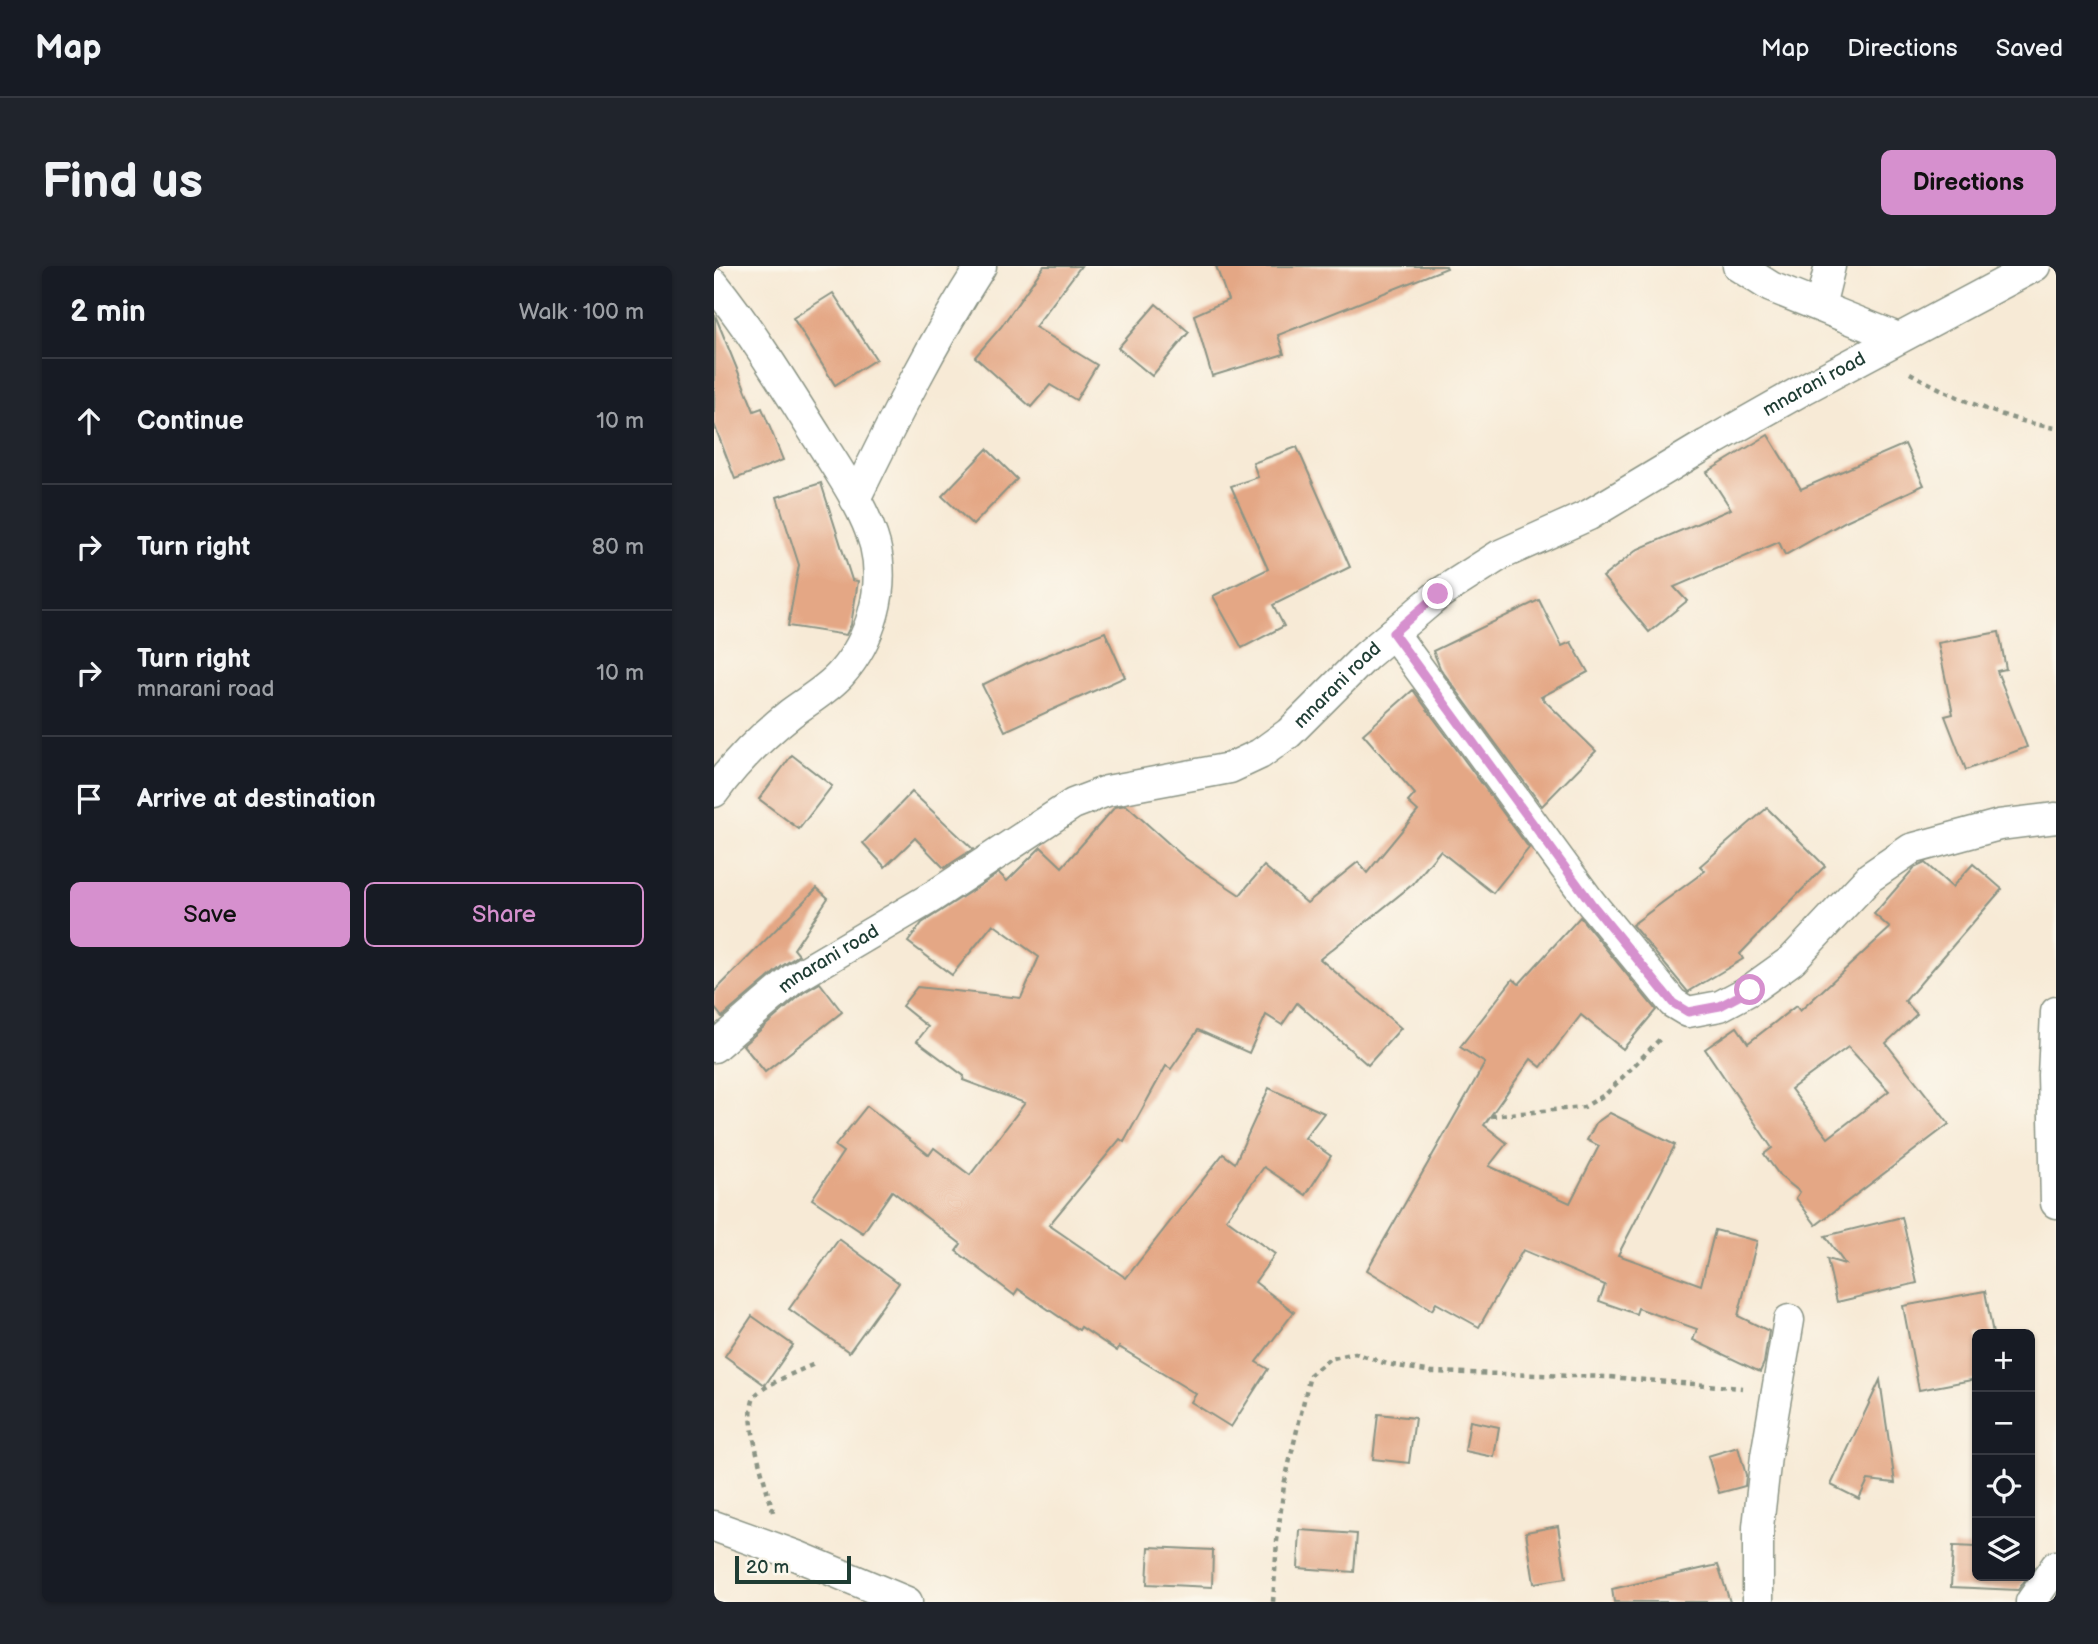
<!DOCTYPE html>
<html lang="en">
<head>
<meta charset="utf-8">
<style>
  :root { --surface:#171b24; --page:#20242c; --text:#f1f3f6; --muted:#9ea1a6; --line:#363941; --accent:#d690ce }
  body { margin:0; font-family:"Balsamiq Sans",sans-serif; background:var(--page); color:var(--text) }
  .controls { position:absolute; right:21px; bottom:21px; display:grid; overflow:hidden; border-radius:10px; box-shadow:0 2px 5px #0004 }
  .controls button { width:63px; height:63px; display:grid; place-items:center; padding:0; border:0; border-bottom:2px solid var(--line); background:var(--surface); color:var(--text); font:35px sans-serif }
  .scale { position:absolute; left:21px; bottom:18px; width:116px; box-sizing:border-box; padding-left:7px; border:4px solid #1f3d34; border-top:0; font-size:19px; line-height:24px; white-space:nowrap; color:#1f3d34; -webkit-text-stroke:5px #fbf7ec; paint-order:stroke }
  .stop { position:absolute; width:21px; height:21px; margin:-16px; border:5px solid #d690ce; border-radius:50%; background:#fff }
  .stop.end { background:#d690ce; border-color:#fff; box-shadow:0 2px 7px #0008 }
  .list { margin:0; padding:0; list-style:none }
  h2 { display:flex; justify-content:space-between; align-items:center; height:91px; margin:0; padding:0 28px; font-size:30px }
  h2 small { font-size:23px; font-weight:400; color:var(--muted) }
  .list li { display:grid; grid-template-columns:46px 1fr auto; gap:21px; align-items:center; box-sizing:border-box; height:126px; padding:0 28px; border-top:2px solid var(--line) }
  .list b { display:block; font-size:26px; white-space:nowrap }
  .list p { margin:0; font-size:23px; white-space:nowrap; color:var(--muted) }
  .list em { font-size:23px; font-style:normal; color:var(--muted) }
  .actions { display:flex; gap:14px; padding:21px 28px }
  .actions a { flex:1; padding:16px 0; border:2px solid var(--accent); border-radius:10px; text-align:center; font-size:24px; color:var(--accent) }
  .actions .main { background:var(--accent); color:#111 }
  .icon { flex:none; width:38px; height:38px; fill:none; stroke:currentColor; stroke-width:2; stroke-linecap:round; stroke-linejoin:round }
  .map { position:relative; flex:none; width:1342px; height:1336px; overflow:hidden; border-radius:10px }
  header { display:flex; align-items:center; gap:42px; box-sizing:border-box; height:98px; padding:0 35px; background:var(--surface); border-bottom:2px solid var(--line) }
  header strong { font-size:33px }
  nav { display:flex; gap:38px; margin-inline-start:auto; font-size:24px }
  .intro { display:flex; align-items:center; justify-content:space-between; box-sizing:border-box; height:168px; padding:0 42px }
  h1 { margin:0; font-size:49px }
  .button { padding:18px 32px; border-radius:10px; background:var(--accent); color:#111; font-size:24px; font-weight:700 }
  main { display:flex; gap:42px; padding:0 42px }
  aside { flex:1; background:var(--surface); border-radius:10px; box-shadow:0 2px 5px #0004 }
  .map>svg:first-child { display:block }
  .building { fill:#e4a785; fill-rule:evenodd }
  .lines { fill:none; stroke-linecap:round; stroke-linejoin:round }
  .minor-casing { stroke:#8b9485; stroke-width:33 }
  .path { stroke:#8b9485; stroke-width:4.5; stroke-dasharray:5 5; stroke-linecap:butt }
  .minor { stroke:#fff; stroke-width:30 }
  .route { stroke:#d690ce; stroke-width:9 }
  .labels { text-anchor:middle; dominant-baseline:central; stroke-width:5; stroke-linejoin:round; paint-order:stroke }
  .street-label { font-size:19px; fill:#1f3d34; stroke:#fbf7ec }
</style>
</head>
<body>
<header>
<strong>Map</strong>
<nav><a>Map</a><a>Directions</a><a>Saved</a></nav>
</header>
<div class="intro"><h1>Find us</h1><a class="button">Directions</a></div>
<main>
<aside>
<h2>2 min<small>Walk · 100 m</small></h2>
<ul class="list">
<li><svg class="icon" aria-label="ahead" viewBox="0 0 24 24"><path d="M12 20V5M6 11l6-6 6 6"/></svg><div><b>Continue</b></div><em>10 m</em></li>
<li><svg class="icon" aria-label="right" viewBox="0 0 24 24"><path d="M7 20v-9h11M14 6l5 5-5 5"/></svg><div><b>Turn right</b></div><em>80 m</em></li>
<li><svg class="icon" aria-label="right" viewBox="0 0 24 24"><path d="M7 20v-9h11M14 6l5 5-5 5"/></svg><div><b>Turn right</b><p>mnarani road</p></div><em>10 m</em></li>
<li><svg class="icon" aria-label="arrive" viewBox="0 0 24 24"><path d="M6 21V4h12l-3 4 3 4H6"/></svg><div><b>Arrive at destination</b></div></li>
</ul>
<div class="actions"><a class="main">Save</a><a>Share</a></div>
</aside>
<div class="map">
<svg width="1342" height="1336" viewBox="0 0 1342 1336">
  <rect width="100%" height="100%" fill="#fbf7ec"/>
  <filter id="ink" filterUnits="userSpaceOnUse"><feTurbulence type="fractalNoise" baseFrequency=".0143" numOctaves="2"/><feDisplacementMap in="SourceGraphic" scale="14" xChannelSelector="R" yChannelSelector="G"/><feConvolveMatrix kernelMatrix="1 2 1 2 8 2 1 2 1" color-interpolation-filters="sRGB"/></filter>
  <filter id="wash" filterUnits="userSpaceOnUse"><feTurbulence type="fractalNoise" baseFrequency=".00686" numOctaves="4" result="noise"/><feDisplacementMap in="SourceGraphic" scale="28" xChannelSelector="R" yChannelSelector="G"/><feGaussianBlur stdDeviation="1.57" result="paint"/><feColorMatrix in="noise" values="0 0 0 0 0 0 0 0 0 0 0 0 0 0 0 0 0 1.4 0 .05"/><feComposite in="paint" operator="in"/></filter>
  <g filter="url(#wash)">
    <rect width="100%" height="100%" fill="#f7ead6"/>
    <g id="blocks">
      <!-- building -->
      <g class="building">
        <polygon points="330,0 367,0 321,61 383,99 362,134 336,119 317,141 261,91 287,61"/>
        <polygon points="502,0 732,0 733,2 564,69 570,88 498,110 480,49 514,34"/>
        <polygon points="119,27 162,93 121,119 79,52"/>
        <polygon points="442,38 475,66 438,110 404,82"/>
        <polygon points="1,49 40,145 48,142 69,194 21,213 0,158"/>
        <polygon points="1054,169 1087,223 1191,178 1210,219 1132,255 1071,289 1065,276 960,321 973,335 935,366 889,311 924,283 1017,243 993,206"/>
        <polygon points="583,181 636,301 559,339 570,360 528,382 499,330 554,303 517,220 544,211 539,197"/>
        <polygon points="273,183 303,213 259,259 228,230"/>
        <polygon points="107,217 138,314 144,315 137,359 132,369 74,360 85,299 63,231"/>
        <polygon points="825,334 848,380 857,376 874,406 827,431 882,485 828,540 726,402 719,385"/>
        <polygon points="391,366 411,411 291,465 268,419 313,397"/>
        <polygon points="1285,366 1292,403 1283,405 1313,481 1252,504 1231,450 1239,448 1224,377"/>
        <polygon points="699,424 815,582 779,627 726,585 699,618 606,693 687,762 654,799 583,737 568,759 552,749 535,787 484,764 457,803 452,800 410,876 406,873 335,959 412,1012 509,888 521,897 555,822 610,847 591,872 617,890 592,929 550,901 512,953 561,988 541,1016 580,1046 542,1096 554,1103 517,1161 477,1136 482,1128 405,1081 403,1085 367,1061 365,1064 304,1023 300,1029 242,985 247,978 178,925 149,967 98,933 129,886 121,880 153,840 215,889 220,882 256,909 311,837 249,814 250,810 203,775 214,761 188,740 203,721 307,732 325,691 279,658 238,709 194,676 208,657 285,607 293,615 327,581 348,601 401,541 412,539 472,593 526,629 550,600 593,637 644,596 653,607 704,545 694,536 701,528 649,468"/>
        <polygon points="78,489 118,520 85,563 45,533"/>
        <polygon points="198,526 259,583 230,602 201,572 171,601 149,577"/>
        <polygon points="1053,542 1111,600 1026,688 1029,693 974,726 918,659 991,605 986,600"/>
        <path d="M1211,597L1238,621L1259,598L1288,623L1191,735L1203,748L1172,777L1235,858L1102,959L1082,932L1086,926L1066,910L1050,888L1058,882L991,783L1023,761L1034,777L1082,740L1086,745L1176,662L1160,648L1200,602ZM1134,781L1175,825L1114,872L1077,823Z"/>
        <polygon points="103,622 114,632 80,683 85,689 68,700 8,751 0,741 0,726"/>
        <polygon points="866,651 942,744 909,783 867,749 827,801 817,793 770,859 793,877 775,900 856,937 885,880 873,874 882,857 896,847 961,879 904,989 987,1019 1001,964 1043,975 1024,1050 1055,1065 1050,1097 1046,1106 979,1074 983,1063 924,1042 922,1048 885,1035 891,1019 809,984 765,1061 722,1037 718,1044 653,1004 771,797 746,781 799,713 805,718"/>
        <polygon points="106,717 128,746 51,806 29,779 89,727"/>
        <polygon points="1188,951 1203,1017 1123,1036 1113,993 1131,998 1111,970"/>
        <polygon points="125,973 185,1017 135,1086 75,1043"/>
        <polygon points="1271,1025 1279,1068 1263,1068 1263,1113 1205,1124 1189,1040"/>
        <polygon points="38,1050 79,1079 51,1119 11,1090"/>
        <polygon points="1166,1114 1181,1217 1154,1214 1145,1233 1117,1219"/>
        <polygon points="664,1148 701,1152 695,1197 659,1193"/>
        <polygon points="756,1155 785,1161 780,1191 751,1185"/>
        <polygon points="1024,1181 1032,1209 1031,1220 1005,1227 994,1190"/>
        <polygon points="844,1260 852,1312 820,1317 812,1266"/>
        <polygon points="586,1264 643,1268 640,1306 584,1302"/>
        <polygon points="1239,1280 1263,1281 1263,1310 1314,1310 1304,1324 1237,1321"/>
        <polygon points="435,1281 499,1284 498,1321 433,1318"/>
        <polygon points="1004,1299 1016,1336 900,1336 898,1323"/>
      </g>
    </g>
  </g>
  <g filter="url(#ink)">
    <use href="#blocks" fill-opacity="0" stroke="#8b9485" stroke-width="2"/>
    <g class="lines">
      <defs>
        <g id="minor">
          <polyline points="1024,0 1057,21 1184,72"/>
          <path d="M0,18C39,67 71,120 104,172C124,204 151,242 161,279C172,323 157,374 127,408C114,423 93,435 77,447C47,471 22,495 0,526"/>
          <polyline points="1106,40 1116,0"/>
          <path d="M141,233C180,153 219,75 267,0"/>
          <polyline points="679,367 877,637 959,737 974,746 1006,740 1036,724 1078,694 1156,611 1197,583 1285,559 1342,552"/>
          <polyline points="1342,746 1339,809 1342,937"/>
          <path id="s1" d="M0,781L79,713L218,631L359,538L393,525L516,502L546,488L575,467L652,390L725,328L786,289L875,249L993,178L1092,122L1321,0"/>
          <polyline points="0,1260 83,1290 193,1336"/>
          <polyline points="1044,1336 1044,1261 1052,1190 1075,1054"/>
          <polyline points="1317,1336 1342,1300"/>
        </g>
      </defs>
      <!-- minor casing -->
      <use href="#minor" class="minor-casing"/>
      <!-- path -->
      <g class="path">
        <path d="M1196,107C1239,131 1293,155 1342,162"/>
        <polyline points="777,850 870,841 892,828 948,771"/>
        <path d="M59,1246C53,1221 28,1151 41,1130C49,1119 89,1103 103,1097"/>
        <polyline points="559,1336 563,1275 570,1219 596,1109 615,1093 641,1087 673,1098 718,1106 895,1111 1028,1122"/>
      </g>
      <!-- minor -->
      <use href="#minor" class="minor"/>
    </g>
  </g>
  <g class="lines" filter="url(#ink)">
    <!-- route -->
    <polyline class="route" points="724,328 679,367 877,637 959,737 974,746 1006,740 1036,724"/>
  </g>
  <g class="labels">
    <!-- street labels -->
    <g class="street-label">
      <text stroke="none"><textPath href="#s1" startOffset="1300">mnarani road</textPath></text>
      <text stroke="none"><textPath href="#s1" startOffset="733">mnarani road</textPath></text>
      <text stroke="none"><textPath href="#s1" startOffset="145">mnarani road</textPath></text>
    </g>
  </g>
</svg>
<div class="controls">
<button>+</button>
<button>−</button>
<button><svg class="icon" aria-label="locate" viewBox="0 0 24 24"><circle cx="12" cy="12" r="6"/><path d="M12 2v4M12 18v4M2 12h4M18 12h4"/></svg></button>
<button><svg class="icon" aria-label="layers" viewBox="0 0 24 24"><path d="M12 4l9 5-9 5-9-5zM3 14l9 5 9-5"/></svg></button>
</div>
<div class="scale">20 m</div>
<div class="stop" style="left:1036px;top:724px"></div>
<div class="stop end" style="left:724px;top:328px"></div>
</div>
</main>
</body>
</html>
